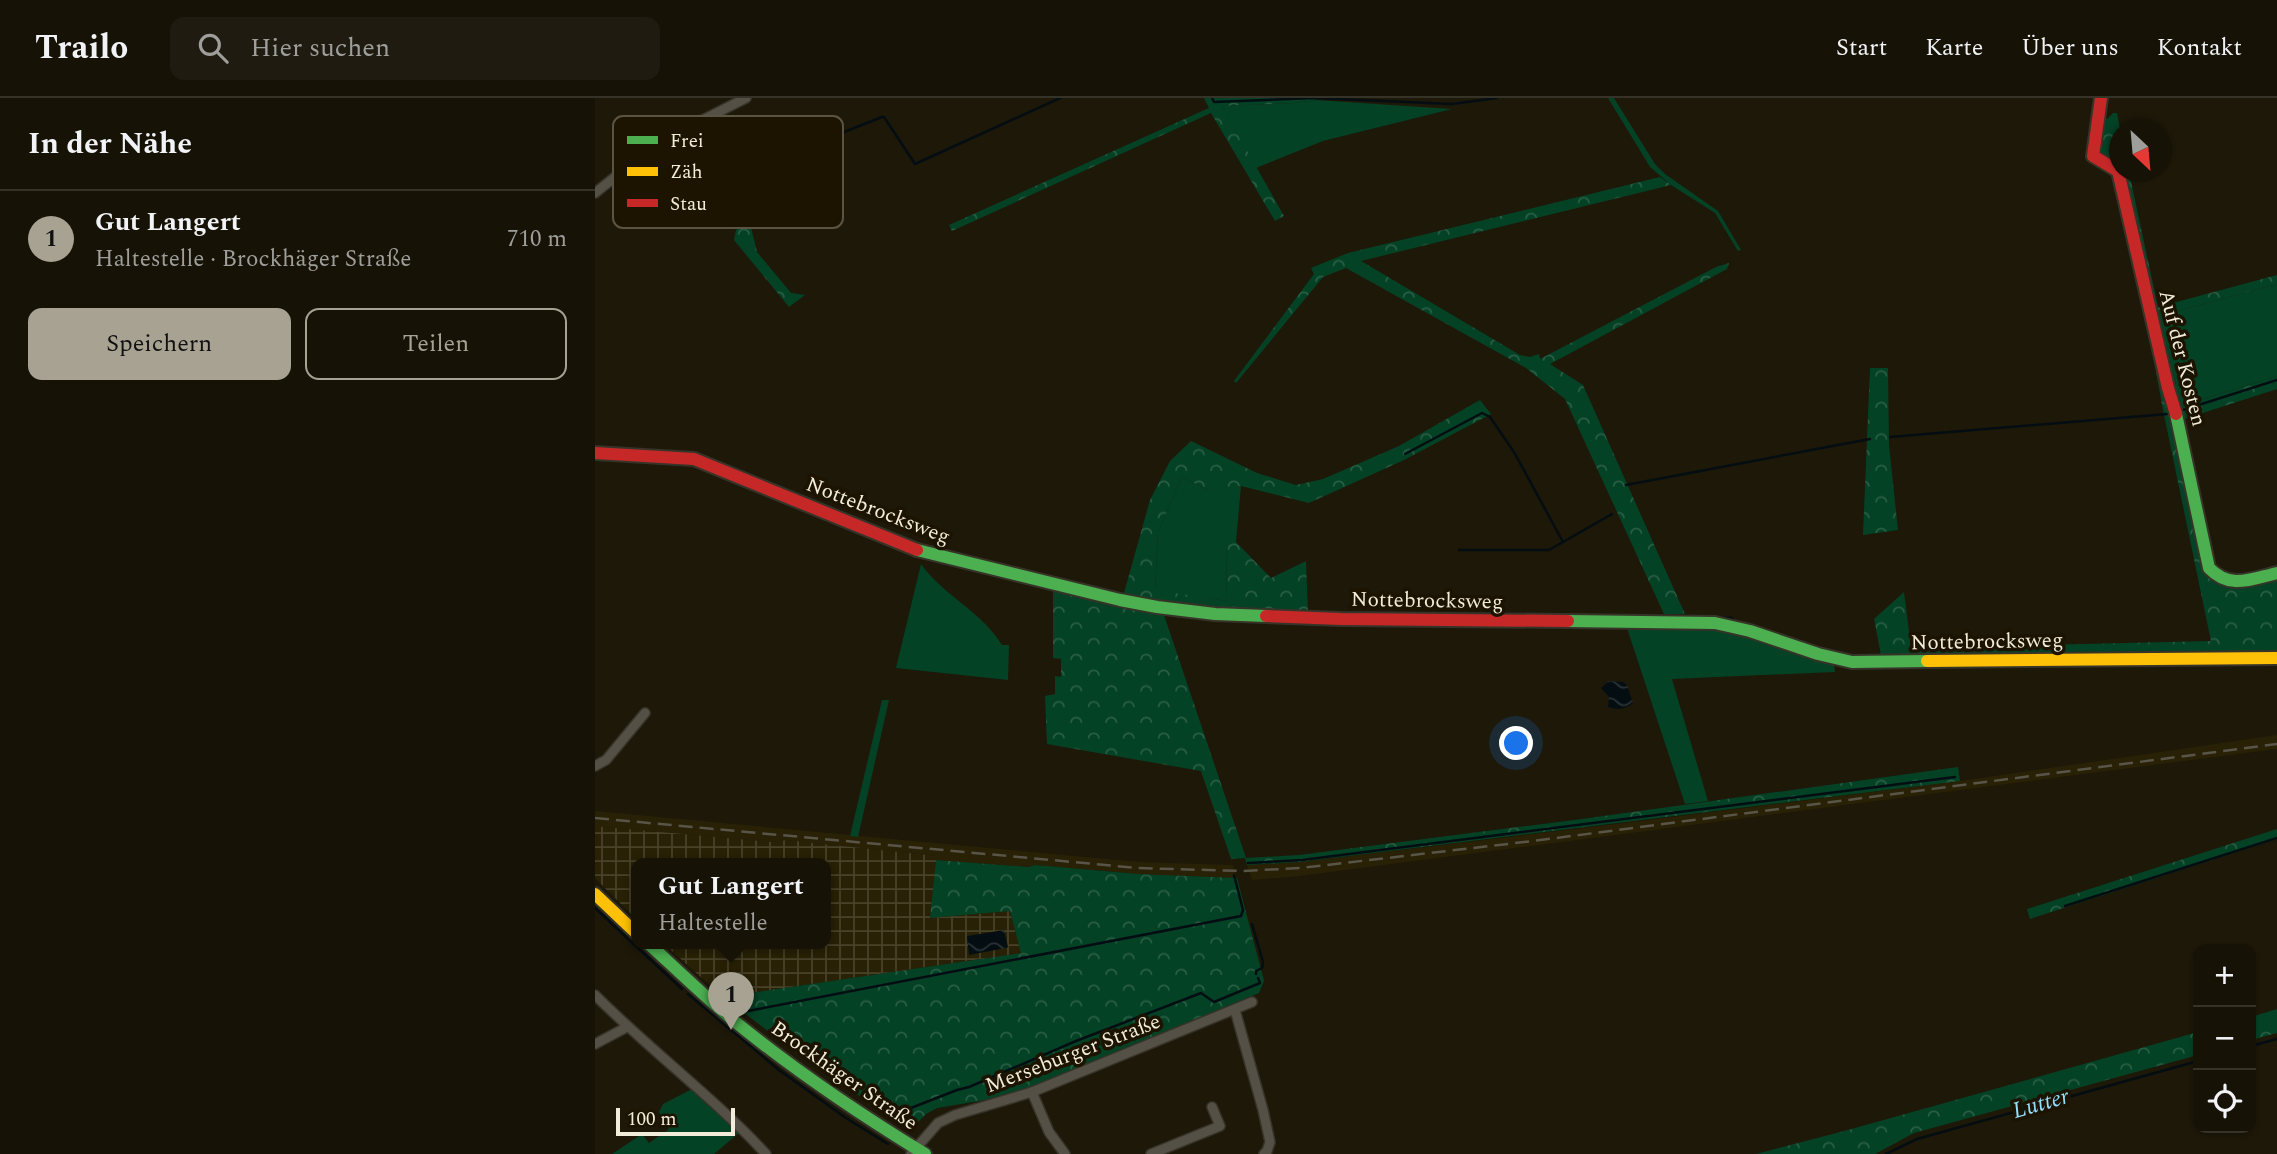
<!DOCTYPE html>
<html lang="de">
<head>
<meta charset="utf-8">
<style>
  :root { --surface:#161206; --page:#1f1b10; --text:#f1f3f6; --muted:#9e9e9b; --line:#353228; --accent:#a7a291 }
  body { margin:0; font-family:Spectral,serif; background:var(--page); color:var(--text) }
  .controls { position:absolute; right:21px; bottom:21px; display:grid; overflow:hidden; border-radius:14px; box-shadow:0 2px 5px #0004 }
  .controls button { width:63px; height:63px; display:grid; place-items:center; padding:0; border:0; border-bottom:2px solid var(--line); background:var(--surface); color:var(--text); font:35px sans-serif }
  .compass { position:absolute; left:1514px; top:21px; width:63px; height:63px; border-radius:50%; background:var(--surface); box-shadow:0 2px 5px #0004; rotate:154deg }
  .scale { position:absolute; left:21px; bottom:18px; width:119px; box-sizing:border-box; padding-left:7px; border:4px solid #f2eddb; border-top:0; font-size:19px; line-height:24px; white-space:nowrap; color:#f2eddb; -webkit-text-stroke:5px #1c1300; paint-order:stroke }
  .you { position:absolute; left:922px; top:646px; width:24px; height:24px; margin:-18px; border:5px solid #fff; border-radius:50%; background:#1a73e8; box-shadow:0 0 0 10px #1a73e833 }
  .badge { display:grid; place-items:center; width:46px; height:46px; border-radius:50%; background:var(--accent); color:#111; font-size:23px; font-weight:700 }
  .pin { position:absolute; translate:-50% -58px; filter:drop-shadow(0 2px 4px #0008) }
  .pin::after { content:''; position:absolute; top:37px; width:24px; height:21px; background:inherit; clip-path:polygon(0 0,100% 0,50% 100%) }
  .popup { position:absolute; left:36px; top:760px; width:200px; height:91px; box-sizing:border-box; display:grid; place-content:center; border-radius:14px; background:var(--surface); filter:drop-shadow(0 2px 5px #0005); font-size:23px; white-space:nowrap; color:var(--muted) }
  .popup b { font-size:26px; color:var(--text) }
  .popup::after { content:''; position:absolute; left:50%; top:100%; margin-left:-14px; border:14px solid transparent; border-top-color:var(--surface) }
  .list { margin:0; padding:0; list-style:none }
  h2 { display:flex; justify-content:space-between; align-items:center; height:91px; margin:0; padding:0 28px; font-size:30px }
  h2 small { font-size:23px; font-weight:400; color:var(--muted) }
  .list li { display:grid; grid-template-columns:46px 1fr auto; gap:21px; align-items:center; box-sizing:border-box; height:98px; padding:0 28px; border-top:2px solid var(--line) }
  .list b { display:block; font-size:26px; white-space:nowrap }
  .list p { margin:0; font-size:23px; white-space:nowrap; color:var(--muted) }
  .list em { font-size:23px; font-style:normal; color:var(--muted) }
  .actions { display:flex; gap:14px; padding:21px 28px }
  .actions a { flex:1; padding:16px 0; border:2px solid var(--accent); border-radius:14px; text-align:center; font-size:24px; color:var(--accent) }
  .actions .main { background:var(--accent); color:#111 }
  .icon { flex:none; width:38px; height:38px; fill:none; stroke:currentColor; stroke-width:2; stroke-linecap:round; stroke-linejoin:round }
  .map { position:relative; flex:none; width:1682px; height:1056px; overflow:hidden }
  header { display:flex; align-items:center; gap:42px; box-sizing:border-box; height:98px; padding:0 35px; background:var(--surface); border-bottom:2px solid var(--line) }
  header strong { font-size:33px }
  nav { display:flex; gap:38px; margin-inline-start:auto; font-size:24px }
  .search { width:490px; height:63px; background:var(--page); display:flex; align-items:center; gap:18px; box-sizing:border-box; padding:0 24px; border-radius:14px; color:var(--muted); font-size:26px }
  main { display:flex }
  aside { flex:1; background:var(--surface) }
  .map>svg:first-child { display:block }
  .built { fill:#282105 }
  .industrial { fill:url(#industrial-grid) }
  .grass { fill:#044226 }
  .forest { fill:url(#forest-crowns) }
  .water { fill:url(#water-waves) }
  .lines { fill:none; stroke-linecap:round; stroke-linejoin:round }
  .stream { stroke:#040e12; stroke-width:2.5 }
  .street-casing { stroke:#363328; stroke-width:12 }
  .fast-casing { stroke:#363328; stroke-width:16 }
  .slow-casing { stroke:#363328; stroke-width:16 }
  .jam-casing { stroke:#363328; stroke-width:16 }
  .street { stroke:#545045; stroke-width:9 }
  .fast { stroke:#4caf50; stroke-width:12 }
  .slow { stroke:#ffc107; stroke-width:12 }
  .jam { stroke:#c62828; stroke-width:12 }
  .rail { stroke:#585448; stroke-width:2.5; stroke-dasharray:14 7; stroke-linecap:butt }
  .labels { text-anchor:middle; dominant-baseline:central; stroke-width:7; stroke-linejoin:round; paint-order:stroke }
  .street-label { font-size:21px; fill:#f2eddb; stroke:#1c1300 }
  .water-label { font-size:23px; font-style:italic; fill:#94defd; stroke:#1c1300 }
  .key { fill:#1c1300; stroke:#5c5442; stroke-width:2 }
  .key-label { font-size:19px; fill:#f2eddb }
</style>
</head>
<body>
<header>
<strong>Trailo</strong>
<div class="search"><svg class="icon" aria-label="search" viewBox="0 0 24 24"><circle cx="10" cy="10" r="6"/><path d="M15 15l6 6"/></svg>Hier suchen</div>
<nav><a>Start</a><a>Karte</a><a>Über uns</a><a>Kontakt</a></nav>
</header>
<main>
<aside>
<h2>In der Nähe<small></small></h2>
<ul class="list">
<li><span class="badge">1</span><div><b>Gut Langert</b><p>Haltestelle · Brockhäger Straße</p></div><em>710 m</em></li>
</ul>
<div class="actions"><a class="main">Speichern</a><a>Teilen</a></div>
</aside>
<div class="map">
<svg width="1682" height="1056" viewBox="0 0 1682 1056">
  <defs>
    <pattern id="industrial-grid" width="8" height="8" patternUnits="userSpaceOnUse" patternTransform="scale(1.75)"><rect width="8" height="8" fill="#282105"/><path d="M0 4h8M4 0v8" fill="none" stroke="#484229"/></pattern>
    <pattern id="forest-crowns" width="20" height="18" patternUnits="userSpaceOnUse" patternTransform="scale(1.75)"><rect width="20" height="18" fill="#044226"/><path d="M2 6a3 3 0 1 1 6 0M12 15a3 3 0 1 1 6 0" fill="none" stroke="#295e45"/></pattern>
    <pattern id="water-waves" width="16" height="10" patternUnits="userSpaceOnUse" patternTransform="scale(1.75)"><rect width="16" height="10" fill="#040e12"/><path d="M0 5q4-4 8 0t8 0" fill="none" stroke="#293134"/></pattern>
  </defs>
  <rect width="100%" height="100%" fill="#1d1808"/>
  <!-- built -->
  <g class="built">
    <polygon points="1682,637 1682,651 705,778 657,782 652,767 705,764 1005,728 1365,683"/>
    <polygon points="0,713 544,764 638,767 642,780 543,776 440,767 433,769 341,762 341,758 191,742 176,744 0,728"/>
  </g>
  <!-- industrial -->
  <polygon class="industrial" points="0,728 176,744 191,742 342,758 335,820 415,813 426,855 128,899 69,846 230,846 230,766 41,766 41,821 0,780"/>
  <!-- grass -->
  <g class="grass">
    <polygon points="1013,0 1019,0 1060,66 1070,76 1123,113 1146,152 1143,153 1120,115 1076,87 1055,69"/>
    <polygon points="721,2 857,11 728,43 661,70 627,8 698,5"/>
    <polygon points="1682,186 1682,278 1586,308 1564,218"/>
    <polygon points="587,379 615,393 646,388 641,444 631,445 632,503 560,493 563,434"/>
    <path d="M326,466C348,497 387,514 407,547H414L413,582L301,570Z"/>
    <polygon points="1032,530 1117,531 1141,533 1239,567 1240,574 1077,581 1113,703 1090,706"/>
    <polygon points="287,602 294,602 263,739 255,738"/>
    <polygon points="97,991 144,1035 119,1056 17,1056 47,1036 54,1045 74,1031 64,1014 68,1006"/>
  </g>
  <!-- forest -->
  <g class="forest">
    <polygon points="609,0 721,0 721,2 698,5 627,8 689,118 680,123 616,15 357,133 354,127 614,10"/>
    <polygon points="1518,15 1522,15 1525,31 1524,71 1504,59 1505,21 1512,21"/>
    <polygon points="1525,74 1534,74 1563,209 1682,177 1682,186 1564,218 1586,308 1682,278 1682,291 1589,321 1618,481 1682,479 1682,553 1286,557 1279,521 1309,494 1316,550 1616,543 1567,307"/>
    <polygon points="1065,79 1076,87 766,163 925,257 935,259 944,256 945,261 1121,169 1134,165 1132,171 955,266 988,287 1090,516 1069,516 970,301 931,270 751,170 728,179 641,285 639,283 719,176 716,170 753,155"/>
    <polygon points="154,121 162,154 196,195 210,197 194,209 139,142 141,132"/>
    <polygon points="1275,270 1293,270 1294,347 1303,432 1268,437"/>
    <path d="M885,302L896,316L809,362L714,405L646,388L641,389L633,398L615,393L587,379L563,434L560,492L632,503L631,444H641L676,480L711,463L713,514C651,512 590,510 529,495L555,402L575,363L596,343L662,375L701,387L728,381L804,348Z"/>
    <polygon points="458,491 569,517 651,760 704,757 987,721 1363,669 1365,683 705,764 652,767 650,760 636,761 606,673 452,646 450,598 460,596 460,578 466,579 466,561 458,560"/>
    <polygon points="1682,731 1682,741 1435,821 1432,811"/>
    <polygon points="341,762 433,769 440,767 543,776 642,780 669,883 664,895 434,990 390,1002 342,1010 331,1016 319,1028 310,1028 222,970 128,899 426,855 415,813 335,820"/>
    <polygon points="1682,911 1682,935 1656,942 1656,919"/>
    <polygon points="1603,934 1603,957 1319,1035 1280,1056 1161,1056 1253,1032"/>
  </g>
  <!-- water -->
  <g class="water">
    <path d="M1013,583L1028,584L1032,587L1038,605C1030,612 1023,612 1013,609L1014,599L1006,590Z"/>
    <polygon points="409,832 413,849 411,850 374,857 372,838"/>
  </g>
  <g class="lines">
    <!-- stream -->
    <g class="stream">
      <polyline points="617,0 619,4 719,0 857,6 902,0"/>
      <polyline points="91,37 128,80 131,81 287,19 289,19 320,66 465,0"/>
      <polyline points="46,64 67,49"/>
      <polyline points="0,100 24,84 30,76"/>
      <polyline points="1588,312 1682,282"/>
      <polyline points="1295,339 1572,316"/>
      <polyline points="810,356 887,315 895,319 919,354 968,444"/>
      <polyline points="1031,387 1275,341"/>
      <polyline points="864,452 954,452 1017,416"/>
      <polyline points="511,492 521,495"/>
      <polyline points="1049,518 1071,518"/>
      <polyline points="1126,520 1137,520"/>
      <polyline points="643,523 695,525"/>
      <polyline points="653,765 707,762 1360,679"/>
      <polyline points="1470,808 1682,740"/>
      <polyline points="0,810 87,891"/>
      <polyline points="657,826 668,864 667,870 661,873 661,876"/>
      <polyline points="93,896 184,972 251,1020 293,1046"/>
      <polyline points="153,913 646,818 648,812 639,777"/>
      <polyline points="1656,948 1682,941"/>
      <polyline points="298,1017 362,992 374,989 481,943 606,895 619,904 665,885 663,880"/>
      <polyline points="1291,1056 1322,1041 1603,963"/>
    </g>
    <defs>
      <g id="street">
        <polyline points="0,95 54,52 84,34 151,0"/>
        <polyline points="0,668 11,662 50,615"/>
        <path d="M0,897C55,952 118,999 171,1056"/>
        <polyline points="640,912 668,1012 675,1044 672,1053 669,1056"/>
        <polyline points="0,946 32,929"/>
        <polyline points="437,994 454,1034 470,1056"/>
        <polyline points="316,1056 343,1025 360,1017 437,994 657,904"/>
        <polyline points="556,1056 625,1028 617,1009"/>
      </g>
      <g id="fast">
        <path d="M1581,316L1614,470C1635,492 1656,481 1682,475"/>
        <polyline points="322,452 525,502 562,509 620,516 671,518"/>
        <polyline points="973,523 1120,525 1155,533 1223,556 1257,564 1332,563"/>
        <path d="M54,846C80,870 106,895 133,918C195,969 261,1014 330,1056"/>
      </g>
      <g id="slow">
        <polyline points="1332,563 1682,560"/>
        <polyline points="0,796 41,835"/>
      </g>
      <g id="jam">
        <polyline points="1506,0 1498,58 1523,73 1573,290 1581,316"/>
        <polyline points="0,355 99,361 322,452"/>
        <polyline points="671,518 746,521 973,523"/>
      </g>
    </defs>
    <!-- street casing -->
    <use href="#street" class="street-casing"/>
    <!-- fast casing -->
    <use href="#fast" class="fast-casing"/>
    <!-- slow casing -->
    <use href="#slow" class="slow-casing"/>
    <!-- jam casing -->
    <use href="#jam" class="jam-casing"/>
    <!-- street -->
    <use href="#street" class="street"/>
    <!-- fast -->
    <use href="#fast" class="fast"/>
    <!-- slow -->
    <use href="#slow" class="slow"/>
    <!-- jam -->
    <use href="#jam" class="jam"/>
    <!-- rail -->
    <polyline class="rail" points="0,720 543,770 647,773 706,770 938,743 1682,646"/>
  </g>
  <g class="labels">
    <!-- street labels -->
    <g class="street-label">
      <text transform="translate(1587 260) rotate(76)">Auf der Kosten</text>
      <text transform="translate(283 413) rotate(21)">Nottebrocksweg</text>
      <text transform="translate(832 503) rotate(1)">Nottebrocksweg</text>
      <text transform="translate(1392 544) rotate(-1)">Nottebrocksweg</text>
      <text transform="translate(478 956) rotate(-21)">Merseburger Straße</text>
      <text transform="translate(249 978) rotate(35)">Brockhäger Straße</text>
    </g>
    <!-- water labels -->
    <g class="water-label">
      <text transform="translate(1446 1006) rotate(-16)">Lutter</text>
    </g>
  </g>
  <!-- legend -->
  <rect x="18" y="18" width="230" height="112" rx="10" class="key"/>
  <rect x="32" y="38" width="31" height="8" fill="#4caf50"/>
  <rect x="32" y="69" width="31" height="9" fill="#ffc107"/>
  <rect x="32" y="101" width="31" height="8" fill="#c62828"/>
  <g class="key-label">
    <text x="75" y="49">Frei</text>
    <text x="75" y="80">Zäh</text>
    <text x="75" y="112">Stau</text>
  </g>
</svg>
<div class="controls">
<button>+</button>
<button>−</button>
<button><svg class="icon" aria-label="locate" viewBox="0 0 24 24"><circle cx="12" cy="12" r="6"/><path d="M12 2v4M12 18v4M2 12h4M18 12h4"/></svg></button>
</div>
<svg class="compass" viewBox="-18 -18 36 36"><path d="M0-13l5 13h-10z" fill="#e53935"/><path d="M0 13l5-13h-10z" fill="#9e9e9b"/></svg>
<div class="scale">100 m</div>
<div class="you"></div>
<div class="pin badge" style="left:136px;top:932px">1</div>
<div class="popup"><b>Gut Langert</b>Haltestelle</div>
</div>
</main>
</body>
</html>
